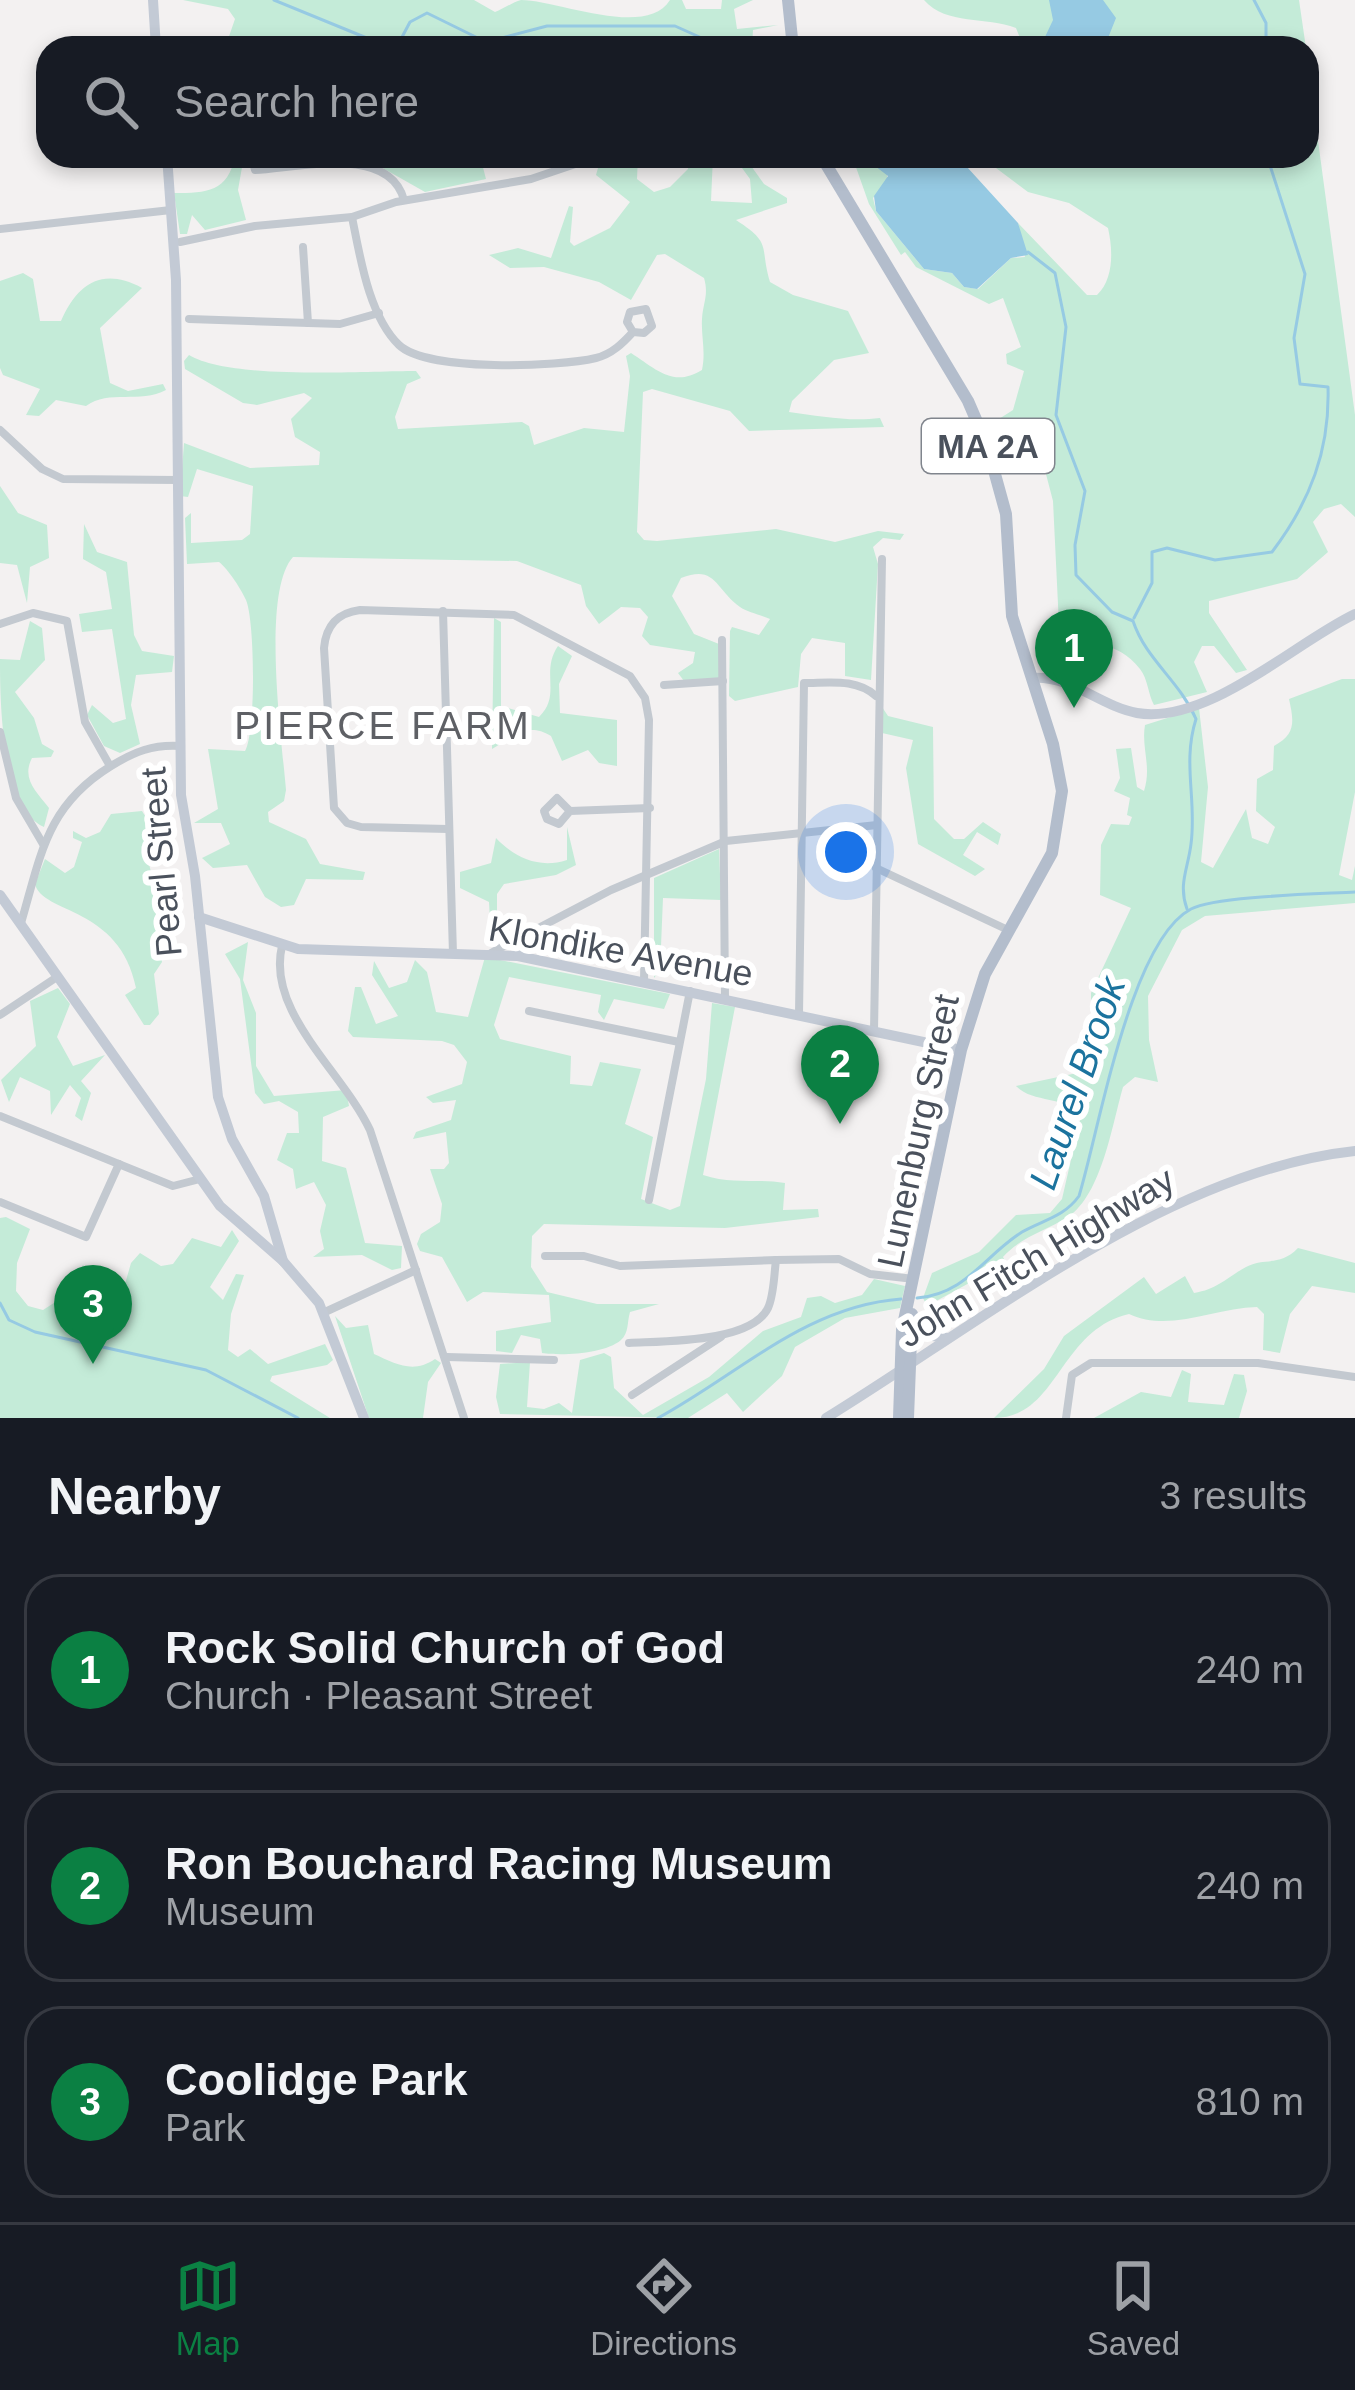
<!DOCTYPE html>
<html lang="en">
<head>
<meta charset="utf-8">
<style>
  :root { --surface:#171b24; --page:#20242c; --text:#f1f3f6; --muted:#9ea1a6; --line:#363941; --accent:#0b8043 }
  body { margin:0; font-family:Arial,sans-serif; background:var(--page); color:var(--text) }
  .you { position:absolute; left:846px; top:852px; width:42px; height:42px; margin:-30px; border:9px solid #fff; border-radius:50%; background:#1a73e8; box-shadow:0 0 0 18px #1a73e833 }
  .badge { display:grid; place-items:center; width:78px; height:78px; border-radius:50%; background:var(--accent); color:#fff; font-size:39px; font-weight:700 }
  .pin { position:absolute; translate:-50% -99px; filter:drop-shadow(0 3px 6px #0008) }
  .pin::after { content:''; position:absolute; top:63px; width:42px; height:36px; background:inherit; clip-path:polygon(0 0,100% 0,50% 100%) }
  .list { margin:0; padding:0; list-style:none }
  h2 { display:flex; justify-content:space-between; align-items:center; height:156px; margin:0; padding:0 48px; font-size:51px }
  h2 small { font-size:39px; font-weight:400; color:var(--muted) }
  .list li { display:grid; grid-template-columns:78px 1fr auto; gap:36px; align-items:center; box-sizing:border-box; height:192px; margin:0 24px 24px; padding:0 24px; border:3px solid var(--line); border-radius:36px }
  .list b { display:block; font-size:45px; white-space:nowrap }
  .list p { margin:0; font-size:39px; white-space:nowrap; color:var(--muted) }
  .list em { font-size:39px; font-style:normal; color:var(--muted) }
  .icon { flex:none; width:66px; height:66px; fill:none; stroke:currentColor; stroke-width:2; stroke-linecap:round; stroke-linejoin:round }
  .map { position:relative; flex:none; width:1355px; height:1418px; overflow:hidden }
  .search { position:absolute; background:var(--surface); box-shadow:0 6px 18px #0003; left:36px; right:36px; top:36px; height:132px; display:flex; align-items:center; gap:30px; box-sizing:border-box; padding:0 42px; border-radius:36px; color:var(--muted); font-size:45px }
  .sheet { height:804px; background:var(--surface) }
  nav { display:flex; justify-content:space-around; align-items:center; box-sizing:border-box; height:168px; border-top:3px solid var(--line); background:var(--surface); font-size:33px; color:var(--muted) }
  nav a { display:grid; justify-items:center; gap:6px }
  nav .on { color:var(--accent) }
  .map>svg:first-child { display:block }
  .green { fill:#c4ebd8 }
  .water { fill:#96cae3 }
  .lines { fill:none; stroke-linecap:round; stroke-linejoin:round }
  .stream { stroke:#96cae3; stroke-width:3 }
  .street { stroke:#c3c9d0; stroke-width:8 }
  .secondary { stroke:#c3cad5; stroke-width:10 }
  .primary { stroke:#b3bdcc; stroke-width:12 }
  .labels { text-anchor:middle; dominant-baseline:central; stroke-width:12; stroke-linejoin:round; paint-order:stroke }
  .shield { fill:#fff; stroke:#80858d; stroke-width:3 }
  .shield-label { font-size:33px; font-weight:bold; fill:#4a515c }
  .street-label { font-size:36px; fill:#4a515c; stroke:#fff }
  .neighbourhood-label { font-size:39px; letter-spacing:3px; fill:#5e6065; stroke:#fff }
  .water-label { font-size:39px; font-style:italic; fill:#1b739e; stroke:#fff }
</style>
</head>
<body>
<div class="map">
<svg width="1355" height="1418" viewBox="0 0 1355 1418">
  <rect width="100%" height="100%" fill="#f3f1f1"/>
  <!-- green -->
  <g class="green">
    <path d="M183,0H474L495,12C503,9 513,2 521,0C557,0 646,39 670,0H682L686,9H721L722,0H753L734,9L737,29L778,25L753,30L752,48H225L235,19L228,9Z"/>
    <path d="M924,0H1299L1306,48H1024L1016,28C986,16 947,26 924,0Z"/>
    <path d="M1307,59L1355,415V517L1341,504L1324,509L1313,522L1328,552L1297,579L1209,601V613L1247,670L1236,673L1214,646H1202L1194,662L1207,692L1154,705C1148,694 1148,679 1140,669C1117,638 1085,648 1059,625L1053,501L1035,432H1008L994,440L991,424L1013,410L1024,371L1007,364L1006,354L1021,347L1003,298L989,304L916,267L905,252L901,255L869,204L852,156H862L887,173V182L873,198L876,211L924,269L952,273L964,287L978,289L1011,258L1025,257L1018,223L1087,295H1097C1114,279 1113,250 1108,228L1069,203L1028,192L980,156H1307Z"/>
    <path d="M235,156H244L238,190L246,220L205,230L192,215L187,234H180L174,193C207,193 228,192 235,156Z"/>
    <polygon points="318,156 480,156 486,179 425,192 372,162"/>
    <path d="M618,156H638L637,179L654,192L670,187L688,169L689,156H713L711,201L752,203L750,179L742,168H725L723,156H744L764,184L787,198V203L736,220C773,244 759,245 770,282L793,295L848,311L869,353L834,360L792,401L789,412C820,416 849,422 880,418L884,427L749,431L730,411L652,389L643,392L637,532L644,540L657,541L776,529L835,542L878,531L904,534L900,540L883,538L873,547L878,564L871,680L845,676V643L812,638L801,654L798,687L735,701L729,696L730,631L732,627L759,635L770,619C761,615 747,612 740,607C715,589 716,564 681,578L672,596L694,634L719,644V679L684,681L678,673L693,663L695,652L650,645L642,636L648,617L640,608L621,607L599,624L586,606L581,585L517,561L293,557C261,592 282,741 286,790L284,801L268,812L269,822L306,839L320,864L365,872L363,880L306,879L294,905L281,907L265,897L247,865L213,868L202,858L230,844L221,823H194L218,809L208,749L245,751C256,733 255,621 246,600C241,589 229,570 219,562L187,564L185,518L191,513V543L242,540L250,534L253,486L197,469L188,497L180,496L184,443L250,468L319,465L320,452L295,437L291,419L312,398L304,393L257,405L243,403L185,369L184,361L189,355C230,380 364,371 416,371L421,378L407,384L395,417L398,429L522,422L529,426L534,445L584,428L624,432L630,376L626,356L631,353C656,369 673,388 702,370C706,351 701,337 702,319C703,303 709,295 704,278L665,254L657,255L631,300L599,282L544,267L510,268L489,255L518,248L551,258L569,206L573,207L570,242L574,246L610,228L630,202L596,175L598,168Z"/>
    <path d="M23,273L33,279L40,321H61C77,285 101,266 142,288L100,328L110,383L128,391L163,384L166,390C140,404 109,389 86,406L56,400L39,416L26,415L40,389L3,375L0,368V281Z"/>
    <polygon points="0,486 18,513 47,525 49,558 30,567 27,603 17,565 0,563"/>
    <polygon points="84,524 97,552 127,562 134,635 142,651 174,656 172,672 136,675 131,705 140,744 120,753 104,746 87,715 92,705 113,723 126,719 112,629 82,632 79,614 112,609 106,572 83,559"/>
    <path d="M494,618L501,622V706L539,717C562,695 540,672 558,646L572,656L559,684L560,713L617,720V766L599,763L588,750L562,761L551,736C526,721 511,738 492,749Z"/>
    <path d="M30,621L42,628L45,660L15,692L34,718L42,744L54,751L51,757L32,758C21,779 37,792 49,808L44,827C1,808 0,700 0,659L20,660Z"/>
    <path d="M1342,679H1355V792L1339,875L1352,880L1355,866V903L1205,916L1182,930L1148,996L1149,1040L1158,1082L1135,1077L1123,1087C1112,1125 1102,1194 1068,1217C1045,1231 1021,1237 1003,1257L1006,1263L927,1306L923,1298L932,1273L979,1252L1016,1215L1050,1213L1062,1199L1081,1116C1067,1095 1033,1104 1016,1086L1091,1070V993L1131,908L1100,895L1101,845L1111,824L1129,825L1132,817L1127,815L1130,798L1114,791L1120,778L1116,749L1131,748L1137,787L1144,791C1152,766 1141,748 1145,725L1199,708L1208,787L1201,862L1213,868L1246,809L1252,838L1268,844L1275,827L1256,811L1257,779L1273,770L1274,746C1296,734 1294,722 1289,699Z"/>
    <polygon points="880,704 888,716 933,727 934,819 954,839 964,839 983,822 1001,834 998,845 977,832 963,855 985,869 975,876 918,844 906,768 913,740 882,733"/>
    <path d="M142,811L155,832L147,856L153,880L168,881L171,888L155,904L162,962L154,974L159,1014L150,1025H144L125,995L136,988C120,906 42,914 35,884L45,859L65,873L74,867L82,842L73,838V831L86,838L100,832L111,814Z"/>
    <path d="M567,827L576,865L556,875L504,884L497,894V938L491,939L489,902L460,888V872L491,863L496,838C515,858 539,869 567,860Z"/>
    <polygon points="719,849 721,900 663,898 660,970 654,978 654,878"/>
    <polygon points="248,942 243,980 256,1013 256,1066 274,1096 346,1090 349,1106 323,1117 322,1161 346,1168 365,1243 402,1246 401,1268 392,1270 362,1255 313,1257 324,1249 320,1231 326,1205 314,1182 296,1189 293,1169 277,1160 287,1133 299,1133 298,1112 279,1101 264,1104 255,1093 240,979 225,954"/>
    <path d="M485,957L670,994L664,1009L614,999L604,1020L598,1012L601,995L509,977L494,1025L500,1039L571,1056L570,1084L592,1086L600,1062L641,1069L625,1124L653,1137L641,1199L670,1210L680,1206L706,1079L712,1003L735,1007L703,1175C732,1185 757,1178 785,1183L783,1210L818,1209L819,1217L725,1228L544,1224L532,1236L531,1267L547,1292L597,1304H659L630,1312C627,1322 629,1333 621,1340C605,1354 562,1356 542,1353L540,1339L521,1335L512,1353L496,1351V1331L551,1322L549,1295L483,1292L467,1302L442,1257L420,1251L417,1244L421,1234L440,1222L442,1204L430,1169H444L449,1163L446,1132L413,1139L416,1132L451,1120L456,1100L433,1103L426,1097L462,1084L467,1062L454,1045L442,1041L353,1037L348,1031L355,987H361L376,1024L398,1016L372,975L374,961L389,988L407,982L415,960L427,972L436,1012L468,1017Z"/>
    <polygon points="58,988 70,1004 57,1037 73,1066 105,1055 81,1081 91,1093 82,1121 75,1116 81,1098 70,1085 51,1115 50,1091 20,1077 9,1102 1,1080 36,1046 30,1001"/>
    <polygon points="6,1217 30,1229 17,1263 16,1291 28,1306 43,1310 60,1299 83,1265 103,1300 119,1305 131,1263 140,1253 161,1266 173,1264 192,1238 221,1247 232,1230 239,1241 210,1287 223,1300 236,1274 244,1275 231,1314 228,1350 238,1357 250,1349 268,1364 325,1344 333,1360 327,1365 272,1376 270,1381 330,1418 0,1418 0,1218"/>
    <path d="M1298,1248L1355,1263V1293L1312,1286L1290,1314L1280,1353L1263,1350L1264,1314L1257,1307C1214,1308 1169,1333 1129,1314C1059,1330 1058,1418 994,1418L1044,1369L1064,1336L1144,1277L1156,1294L1185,1276L1194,1293C1218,1289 1226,1278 1246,1267C1264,1257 1280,1267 1298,1248Z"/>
    <polygon points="874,1279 905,1286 900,1308 845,1318 795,1347 782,1376 743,1412 727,1393 688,1418 500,1414 496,1397 500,1364 530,1362 527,1407 544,1409 559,1403 572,1413 580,1360 604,1353 611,1357 614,1388 643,1415 709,1377 763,1331 801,1317 807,1298 821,1296 835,1303 862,1295"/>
    <path d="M335,1316L346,1328L368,1325L374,1354C396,1364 413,1374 435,1359L441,1363L428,1382L423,1418H369Z"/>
    <polygon points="1182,1370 1191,1374 1188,1402 1224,1405 1234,1374 1244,1375 1247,1391 1239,1418 1094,1418 1141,1392 1171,1397"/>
  </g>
  <!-- water -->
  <g class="water">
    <polygon points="1049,0 1103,0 1116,18 1104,48 1050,48 1045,37 1053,20"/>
    <polygon points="862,156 957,156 1018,223 1028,255 1011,258 977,289 964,287 952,273 924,269 876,211 874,196 888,176"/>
  </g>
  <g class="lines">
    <!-- stream -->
    <g class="stream">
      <polyline points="274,0 379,43 401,39 410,22 427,13 486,42 547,26 675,26 724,48"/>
      <polyline points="1254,0 1266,23 1266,48"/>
      <path d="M1028,252L1055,273L1066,327L1056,415L1085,491L1075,545L1076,575L1112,612L1133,621C1146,660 1179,680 1196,719C1182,763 1197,800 1191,844C1188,869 1178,884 1187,909"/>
      <path d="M1134,618L1152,583V552L1167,548L1215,560L1272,552C1310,502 1330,450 1328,387L1300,384L1294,338L1305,274L1267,156"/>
      <path d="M917,1298C966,1294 984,1256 1022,1232C1043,1220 1064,1217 1079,1196C1099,1131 1130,941 1191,909C1216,896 1321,894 1355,892"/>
      <polyline points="0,1303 9,1320 35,1332 206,1370 298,1418"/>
      <path d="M658,1418C739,1374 806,1306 901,1299"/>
    </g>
    <!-- street -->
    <g class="street">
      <path d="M251,156L255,170C298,168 389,144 404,200"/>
      <path d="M352,217C360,257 369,316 399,345C427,372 559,367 596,358C612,354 623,343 633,332L627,322L630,312L646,309L652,326L644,333L633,332"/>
      <polyline points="0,229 171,210"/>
      <polyline points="180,242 255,226 352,217 396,202 531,179 599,156"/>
      <polyline points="303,247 308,323"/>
      <polyline points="189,319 340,324 379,313"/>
      <polyline points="0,430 42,469 63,479 177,480"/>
      <polyline points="443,611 453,954"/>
      <polyline points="0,624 33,613 67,621 85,722 110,766"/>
      <polyline points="722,640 725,998"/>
      <polyline points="664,685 723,681"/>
      <polyline points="0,732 16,798 43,844"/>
      <polyline points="570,811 559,824 547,819 544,811 557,798 570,811 650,808"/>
      <path d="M448,829L361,827L347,823L334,808L324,648C326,626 337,613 360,610L514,615L630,676L645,698L649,720L644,981"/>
      <polyline points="876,868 1008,930"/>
      <path d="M21,923C41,855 46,806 111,766C134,752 153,744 181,746"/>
      <path d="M282,946C266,1012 343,1072 370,1130L464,1418"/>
      <polyline points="491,953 611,890 726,841 877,825"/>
      <polyline points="529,1011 679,1042"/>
      <path d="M799,1014L804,683C829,683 856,678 876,696"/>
      <polyline points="0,1015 57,977"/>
      <polyline points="874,1031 882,559"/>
      <polyline points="0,1116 173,1186 200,1179"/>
      <polyline points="649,1200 690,991"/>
      <polyline points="0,1202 86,1237 119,1164"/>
      <path d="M545,1256H584L620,1266L776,1260C774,1275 774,1295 768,1308C751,1343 663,1341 629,1343"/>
      <polyline points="776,1260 839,1259 870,1274 914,1279"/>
      <polyline points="325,1312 416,1270"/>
      <polyline points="447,1357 554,1360"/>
      <polyline points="632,1395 721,1337"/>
      <polyline points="1066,1418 1072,1375 1091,1363 1258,1363 1355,1377"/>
    </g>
    <!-- secondary -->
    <g class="secondary">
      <polyline points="153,0 156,48"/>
      <polyline points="167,156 176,280 181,795 195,876 218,1097 232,1139 264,1196 283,1261"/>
      <path d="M1032,678C1071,675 1100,706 1137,713C1208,725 1294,643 1355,614"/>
      <polyline points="0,895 220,1206 283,1261 319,1303 364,1418"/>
      <polyline points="199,917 298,949 518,956 961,1050"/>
      <polyline points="518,956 521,936"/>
      <polyline points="913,1317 925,1335 948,1338"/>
      <path d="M826,1418C984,1321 1169,1171 1355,1151"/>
    </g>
    <!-- primary -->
    <g class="primary">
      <polyline points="788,0 793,48"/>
      <polyline points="821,156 968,401 987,445 1006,514 1012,616 1053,744 1062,791 1052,853 985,974 961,1050 902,1330 899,1418"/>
      <polyline points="908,1418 912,1314"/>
    </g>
  </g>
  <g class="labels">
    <!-- shield labels -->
    <rect class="shield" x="922" y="419" width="132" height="54" rx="9"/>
    <g class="shield-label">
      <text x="988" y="446">MA 2A</text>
    </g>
    <!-- street labels -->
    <g class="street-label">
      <text transform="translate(161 862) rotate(-95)">Pearl Street</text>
      <text transform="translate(621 951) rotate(10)">Klondike Avenue</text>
      <text transform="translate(918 1131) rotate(-78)">Lunenburg Street</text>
      <text transform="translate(1036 1257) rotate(-31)">John Fitch Highway</text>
    </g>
    <!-- neighbourhood labels -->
    <g class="neighbourhood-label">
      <text x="383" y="725">PIERCE FARM</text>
    </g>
    <!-- water labels -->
    <g class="water-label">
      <text transform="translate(1077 1083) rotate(-71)">Laurel Brook</text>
    </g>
  </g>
</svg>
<div class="you"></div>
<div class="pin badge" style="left:1074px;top:708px">1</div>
<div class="pin badge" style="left:840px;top:1124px">2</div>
<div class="pin badge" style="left:93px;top:1364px">3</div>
<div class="search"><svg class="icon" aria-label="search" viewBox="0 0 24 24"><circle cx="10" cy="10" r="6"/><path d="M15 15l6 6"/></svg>Search here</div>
</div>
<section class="sheet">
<h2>Nearby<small>3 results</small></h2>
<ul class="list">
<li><span class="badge">1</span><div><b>Rock Solid Church of God</b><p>Church · Pleasant Street</p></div><em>240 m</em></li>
<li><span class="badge">2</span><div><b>Ron Bouchard Racing Museum</b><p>Museum</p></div><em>240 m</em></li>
<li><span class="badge">3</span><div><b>Coolidge Park</b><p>Park</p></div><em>810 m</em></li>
</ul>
</section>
<nav>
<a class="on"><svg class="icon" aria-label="map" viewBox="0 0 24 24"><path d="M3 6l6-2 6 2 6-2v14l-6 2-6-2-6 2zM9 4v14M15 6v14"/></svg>Map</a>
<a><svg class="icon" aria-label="directions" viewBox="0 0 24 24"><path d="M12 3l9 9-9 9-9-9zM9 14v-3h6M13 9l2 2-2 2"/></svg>Directions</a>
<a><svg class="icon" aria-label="saved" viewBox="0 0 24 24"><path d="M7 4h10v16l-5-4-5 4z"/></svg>Saved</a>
</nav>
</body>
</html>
